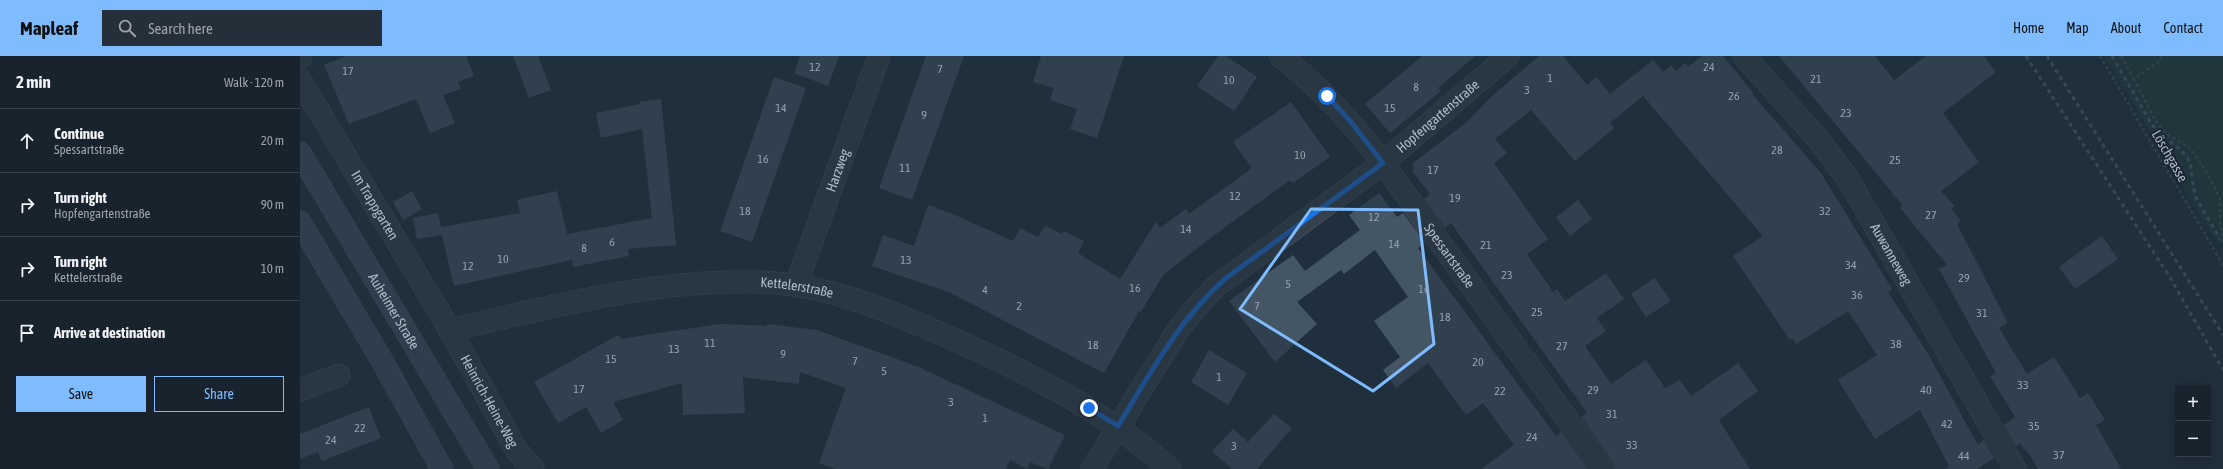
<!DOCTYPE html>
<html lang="en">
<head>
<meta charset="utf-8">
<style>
  :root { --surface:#18232e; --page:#252f3a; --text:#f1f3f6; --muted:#9fa4aa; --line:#36404a; --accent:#7ebcff }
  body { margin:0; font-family:"Asap Condensed",sans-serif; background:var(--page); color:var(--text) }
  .controls { position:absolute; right:12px; bottom:12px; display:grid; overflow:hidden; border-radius:0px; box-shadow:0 2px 10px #0003 }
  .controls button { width:36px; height:36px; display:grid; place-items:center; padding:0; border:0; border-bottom:1px solid var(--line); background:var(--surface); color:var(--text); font:20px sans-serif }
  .stop { position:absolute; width:12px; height:12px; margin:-9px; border:3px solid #1a73e8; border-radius:50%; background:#fff }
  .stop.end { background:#1a73e8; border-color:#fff; box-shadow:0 1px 4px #0008 }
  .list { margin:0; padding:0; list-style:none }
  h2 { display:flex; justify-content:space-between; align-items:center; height:52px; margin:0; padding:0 16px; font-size:17px }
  h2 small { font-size:13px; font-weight:400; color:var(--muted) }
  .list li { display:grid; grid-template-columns:26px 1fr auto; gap:12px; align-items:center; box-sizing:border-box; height:64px; padding:0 16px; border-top:1px solid var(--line) }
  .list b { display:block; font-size:15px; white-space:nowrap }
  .list p { margin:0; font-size:13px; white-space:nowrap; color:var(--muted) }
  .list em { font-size:13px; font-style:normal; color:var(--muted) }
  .actions { display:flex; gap:8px; padding:12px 16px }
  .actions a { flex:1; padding:9px 0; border:1px solid var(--accent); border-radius:0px; text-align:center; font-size:14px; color:var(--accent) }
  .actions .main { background:var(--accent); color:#111 }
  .icon { flex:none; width:22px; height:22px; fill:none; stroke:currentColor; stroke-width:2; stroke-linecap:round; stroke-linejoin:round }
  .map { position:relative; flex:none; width:1923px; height:413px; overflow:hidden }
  header { display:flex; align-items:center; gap:24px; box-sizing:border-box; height:56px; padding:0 20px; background:var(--accent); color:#111 }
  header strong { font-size:19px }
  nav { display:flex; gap:22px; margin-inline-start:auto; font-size:14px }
  .search { width:280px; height:36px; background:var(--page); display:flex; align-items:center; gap:10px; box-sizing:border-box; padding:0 14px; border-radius:0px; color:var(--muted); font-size:15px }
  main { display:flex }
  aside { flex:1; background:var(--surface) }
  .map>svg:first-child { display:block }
  .green { fill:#223d3e }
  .building { fill:#445564 }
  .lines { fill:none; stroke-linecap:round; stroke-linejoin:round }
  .street-casing { stroke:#525e6a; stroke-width:23 }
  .secondary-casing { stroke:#525e6a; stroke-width:23 }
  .path { stroke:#405a5a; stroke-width:2.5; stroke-dasharray:3 3; stroke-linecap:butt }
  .street { stroke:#34414d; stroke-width:22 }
  .secondary { stroke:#425060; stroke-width:22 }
  .rail { stroke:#566574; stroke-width:3; stroke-dasharray:4 4; stroke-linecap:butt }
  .route { stroke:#1a73e8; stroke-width:5 }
  .marked { fill:none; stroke:#7ebcff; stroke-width:3; stroke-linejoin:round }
  .labels { text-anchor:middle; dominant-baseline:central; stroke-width:4; stroke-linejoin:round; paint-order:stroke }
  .number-label { font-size:12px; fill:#94a2b0 }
  .street-label { font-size:14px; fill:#afbbc9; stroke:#1a2631 }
</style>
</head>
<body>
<header>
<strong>Mapleaf</strong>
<div class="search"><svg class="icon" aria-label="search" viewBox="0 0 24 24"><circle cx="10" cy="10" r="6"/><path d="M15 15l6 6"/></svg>Search here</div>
<nav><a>Home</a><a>Map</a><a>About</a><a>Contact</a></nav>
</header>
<main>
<aside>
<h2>2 min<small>Walk · 120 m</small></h2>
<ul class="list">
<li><svg class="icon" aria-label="ahead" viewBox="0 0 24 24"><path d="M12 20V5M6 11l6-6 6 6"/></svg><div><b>Continue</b><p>Spessartstraße</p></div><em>20 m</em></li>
<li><svg class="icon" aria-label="right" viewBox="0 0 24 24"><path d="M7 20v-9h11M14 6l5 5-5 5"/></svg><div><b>Turn right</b><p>Hopfengartenstraße</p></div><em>90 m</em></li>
<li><svg class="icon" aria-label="right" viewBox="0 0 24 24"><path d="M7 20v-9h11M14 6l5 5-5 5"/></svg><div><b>Turn right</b><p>Kettelerstraße</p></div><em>10 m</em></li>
<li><svg class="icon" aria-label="arrive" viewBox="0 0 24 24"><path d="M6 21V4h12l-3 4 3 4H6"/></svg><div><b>Arrive at destination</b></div></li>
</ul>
<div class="actions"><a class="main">Save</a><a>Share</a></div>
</aside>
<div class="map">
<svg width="1923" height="413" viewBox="0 0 1923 413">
  <rect width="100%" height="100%" fill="#202f3d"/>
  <!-- green -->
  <polygon class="green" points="1805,0 1923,0 1923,187 1917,187"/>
  <!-- building -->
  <g class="building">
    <polygon points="46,0 166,0 174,20 158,26 161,33 143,39 155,67 130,77 116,43 49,68 24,9"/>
    <polygon points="213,0 238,0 251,34 229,42"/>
    <polygon points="500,0 539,0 528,30 494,17"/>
    <polygon points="626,0 664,0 612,144 579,132"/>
    <polygon points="741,0 824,0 797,82 770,73 777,53 750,44 754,32 733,26"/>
    <polygon points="918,0 926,0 957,21 934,55 897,30"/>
    <polygon points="1122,0 1175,0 1138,32 1141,35 1090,77 1065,48"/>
    <polygon points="1239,0 1263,0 1287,29 1296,21 1310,38 1353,4 1363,16 1371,9 1376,15 1385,7 1388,11 1402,0 1423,0 1454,38 1453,39 1521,117 1592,233 1588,236 1627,296 1678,389 1684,384 1694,402 1677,413 1645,413 1649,410 1620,354 1575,383 1538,324 1577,299 1548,255 1496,288 1492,282 1490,284 1433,200 1463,180 1343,40 1310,67 1314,72 1275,105 1231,54 1195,83 1207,97 1194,107 1248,183 1227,198 1253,236 1257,233 1265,245 1306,217 1324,243 1297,262 1306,275 1285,290 1311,328 1346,304 1365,332 1380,324 1391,340 1438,307 1458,335 1419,364 1450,413 1315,413 1313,406 1281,361 1287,357 1151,167 1145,172 1124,143 1130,138 1113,116 1113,107 1167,66 1192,40"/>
    <polygon points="1479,0 1575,0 1594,24 1626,0 1684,0 1696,16 1643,57 1679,106 1641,135 1655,150 1651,153 1661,165 1657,168 1708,267 1699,272 1727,318 1754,301 1780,342 1788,337 1805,364 1796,369 1821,413 1738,413 1726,393 1724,394 1720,387 1716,390 1704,369 1715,361 1690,320 1696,317 1639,213 1647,209 1600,152 1603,150 1562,100"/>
    <polygon points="474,21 506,32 452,186 420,175"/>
    <polygon points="361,43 376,189 328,193 329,200 273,211 272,204 154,230 142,179 117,183 113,162 138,157 141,171 220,157 217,144 257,135 267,178 352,162 342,73 301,82 296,57 340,48 339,46"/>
    <polygon points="991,46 1030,101 993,127 990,124 909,183 863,219 841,256 839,255 804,317 649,236 572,210 583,179 614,190 628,149 655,159 713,185 720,172 738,181 745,170 762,178 764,175 784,185 778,197 820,223 856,166 860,172 886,153 889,158 952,112 933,86"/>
    <polygon points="112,135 122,153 103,164 93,146"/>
    <polygon points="1079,137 1097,161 1103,157 1125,186 1118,192 1256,380 1261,376 1288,413 1181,413 1214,389 1183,347 1166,359 1128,307 1096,332 1083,314 1100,301 1074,265 1108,241 1075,194 1044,218 1041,214 997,246 1017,268 975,306 929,245 993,199 1005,215 1060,174 1049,159"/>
    <polygon points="1278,144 1292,163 1270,180 1256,161"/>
    <polygon points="1802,180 1818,203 1775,233 1759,211"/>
    <polygon points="1355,222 1371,245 1346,261 1331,238"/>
    <polygon points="421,268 467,270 467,268 517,274 616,310 765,379 748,413 730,406 727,413 710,404 706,413 536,413 519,407 546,332 500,316 499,328 443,321 445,357 383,359 382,327 313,346 323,364 301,377 286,351 258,367 234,326 318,279 321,283 385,273 385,277 386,273"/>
    <polygon points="909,294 947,317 928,349 891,326"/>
    <polygon points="69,351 81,382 22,405 18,396 0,403 0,378"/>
    <polygon points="974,358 992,372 957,413 932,413 912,395 933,373 948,386"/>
  </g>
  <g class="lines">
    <defs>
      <g id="street">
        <path id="s1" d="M980,0C1021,31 1052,67 1083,107L1303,413"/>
        <path id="s2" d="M1444,0L1518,83L1548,123L1715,413"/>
        <polyline points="0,1 1,0"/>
        <path id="s3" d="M0,24L150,274L217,395L233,413"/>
        <path id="s4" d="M496,229L579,0"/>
        <path id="s5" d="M150,274C251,251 355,223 459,226C528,228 593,256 655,284C732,318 807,357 870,413"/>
        <polyline points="0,334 39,319"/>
        <path id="s6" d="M792,413L876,277L893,255L915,231L1083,107L1208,0"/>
      </g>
      <g id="secondary">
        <path id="s7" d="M0,97L188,413"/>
        <polyline points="0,166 81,303 142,413"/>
      </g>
    </defs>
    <!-- street casing -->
    <use href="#street" class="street-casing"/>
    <!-- secondary casing -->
    <use href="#secondary" class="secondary-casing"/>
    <!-- path -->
    <g class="path">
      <polyline points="1800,0 1923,209"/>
      <polyline points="1821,0 1834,23"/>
      <polyline points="1862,0 1858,6 1834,23 1856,66 1865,77 1890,92 1905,113 1920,143 1920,168 1923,187"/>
    </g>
    <!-- street -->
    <use href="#street" class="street"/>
    <!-- secondary -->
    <use href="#secondary" class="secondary"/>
    <!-- rail -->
    <g class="rail">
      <polyline points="1726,0 1869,220 1923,314"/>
      <polyline points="1747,0 1923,279"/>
      <polyline points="1812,0 1852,69 1865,82 1881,94 1890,106 1895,140 1920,183"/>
    </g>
  </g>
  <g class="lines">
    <!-- route -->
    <path class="route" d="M789,352L818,370C850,318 879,263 926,222L1083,107L1051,66L1027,40"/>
  </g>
  <!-- marked area -->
  <path d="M0 0H1923V413H0ZM1011,153L1118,154L1134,288L1073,335L940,253Z" fill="#202f3d" fill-opacity=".55" fill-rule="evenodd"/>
  <path class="marked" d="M1011,153L1118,154L1134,288L1073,335L940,253Z"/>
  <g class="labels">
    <!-- number labels -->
    <g class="number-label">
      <text x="515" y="11">12</text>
      <text x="1409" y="11">24</text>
      <text x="640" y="13">7</text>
      <text x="48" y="15">17</text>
      <text x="1250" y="22">1</text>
      <text x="1516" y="23">21</text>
      <text x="929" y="24">10</text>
      <text x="1116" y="31">8</text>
      <text x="1227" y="34">3</text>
      <text x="1434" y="40">26</text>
      <text x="481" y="52">14</text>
      <text x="1090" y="52">15</text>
      <text x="1546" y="57">23</text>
      <text x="624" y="59">9</text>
      <text x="1477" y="94">28</text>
      <text x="1000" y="99">10</text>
      <text x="463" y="103">16</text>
      <text x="1595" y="104">25</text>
      <text x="605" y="112">11</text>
      <text x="1133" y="114">17</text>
      <text x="935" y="140">12</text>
      <text x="1155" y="142">19</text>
      <text x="445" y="155">18</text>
      <text x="1525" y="155">32</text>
      <text x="1631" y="159">27</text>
      <text x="1074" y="161">12</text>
      <text x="886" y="173">14</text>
      <text x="312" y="186">6</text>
      <text x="1094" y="188">14</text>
      <text x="1186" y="189">21</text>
      <text x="284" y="192">8</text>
      <text x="203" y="203">10</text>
      <text x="606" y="204">13</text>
      <text x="1551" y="209">34</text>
      <text x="168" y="210">12</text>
      <text x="1207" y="219">23</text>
      <text x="1664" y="222">29</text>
      <text x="988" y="228">5</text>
      <text x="835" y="232">16</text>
      <text x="1124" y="233">16</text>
      <text x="685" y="234">4</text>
      <text x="1557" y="239">36</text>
      <text x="719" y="250">2</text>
      <text x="957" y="250">7</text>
      <text x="1237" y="256">25</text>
      <text x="1682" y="257">31</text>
      <text x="1145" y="261">18</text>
      <text x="410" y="287">11</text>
      <text x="1596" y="288">38</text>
      <text x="793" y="289">18</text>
      <text x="1262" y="290">27</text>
      <text x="374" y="293">13</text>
      <text x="483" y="298">9</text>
      <text x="311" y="303">15</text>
      <text x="555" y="305">7</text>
      <text x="1178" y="306">20</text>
      <text x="584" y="315">5</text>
      <text x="919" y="321">1</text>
      <text x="1723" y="329">33</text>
      <text x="279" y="333">17</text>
      <text x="1293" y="334">29</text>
      <text x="1626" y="334">40</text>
      <text x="1200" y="335">22</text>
      <text x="651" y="346">3</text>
      <text x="1312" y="358">31</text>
      <text x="685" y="362">1</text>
      <text x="1647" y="368">42</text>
      <text x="1734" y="370">35</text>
      <text x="60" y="372">22</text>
      <text x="1232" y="381">24</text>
      <text x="31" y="384">24</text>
      <text x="1332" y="389">33</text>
      <text x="934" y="390">3</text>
      <text x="1759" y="399">37</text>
      <text x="1664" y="400">44</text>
    </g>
    <!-- street labels -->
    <g class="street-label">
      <text stroke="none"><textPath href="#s6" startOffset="501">Hopfengartenstraße</textPath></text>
      <text transform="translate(1870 100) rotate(60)">Löschgasse</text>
      <text stroke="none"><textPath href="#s4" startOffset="122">Harzweg</textPath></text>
      <text stroke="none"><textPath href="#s3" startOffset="146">Im Trappgarten</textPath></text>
      <text stroke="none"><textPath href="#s2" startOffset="248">Auwanneweg</textPath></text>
      <text stroke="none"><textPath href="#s1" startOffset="263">Spessartstraße</textPath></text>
      <text stroke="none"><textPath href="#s5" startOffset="352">Kettelerstraße</textPath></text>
      <text stroke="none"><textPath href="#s7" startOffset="184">Auheimer Straße</textPath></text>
      <text stroke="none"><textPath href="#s3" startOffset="373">Heinrich-Heine-Weg</textPath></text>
    </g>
  </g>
</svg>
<div class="controls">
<button>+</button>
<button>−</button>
</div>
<div class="stop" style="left:1027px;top:40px"></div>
<div class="stop end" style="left:789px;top:352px"></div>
</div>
</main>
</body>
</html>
